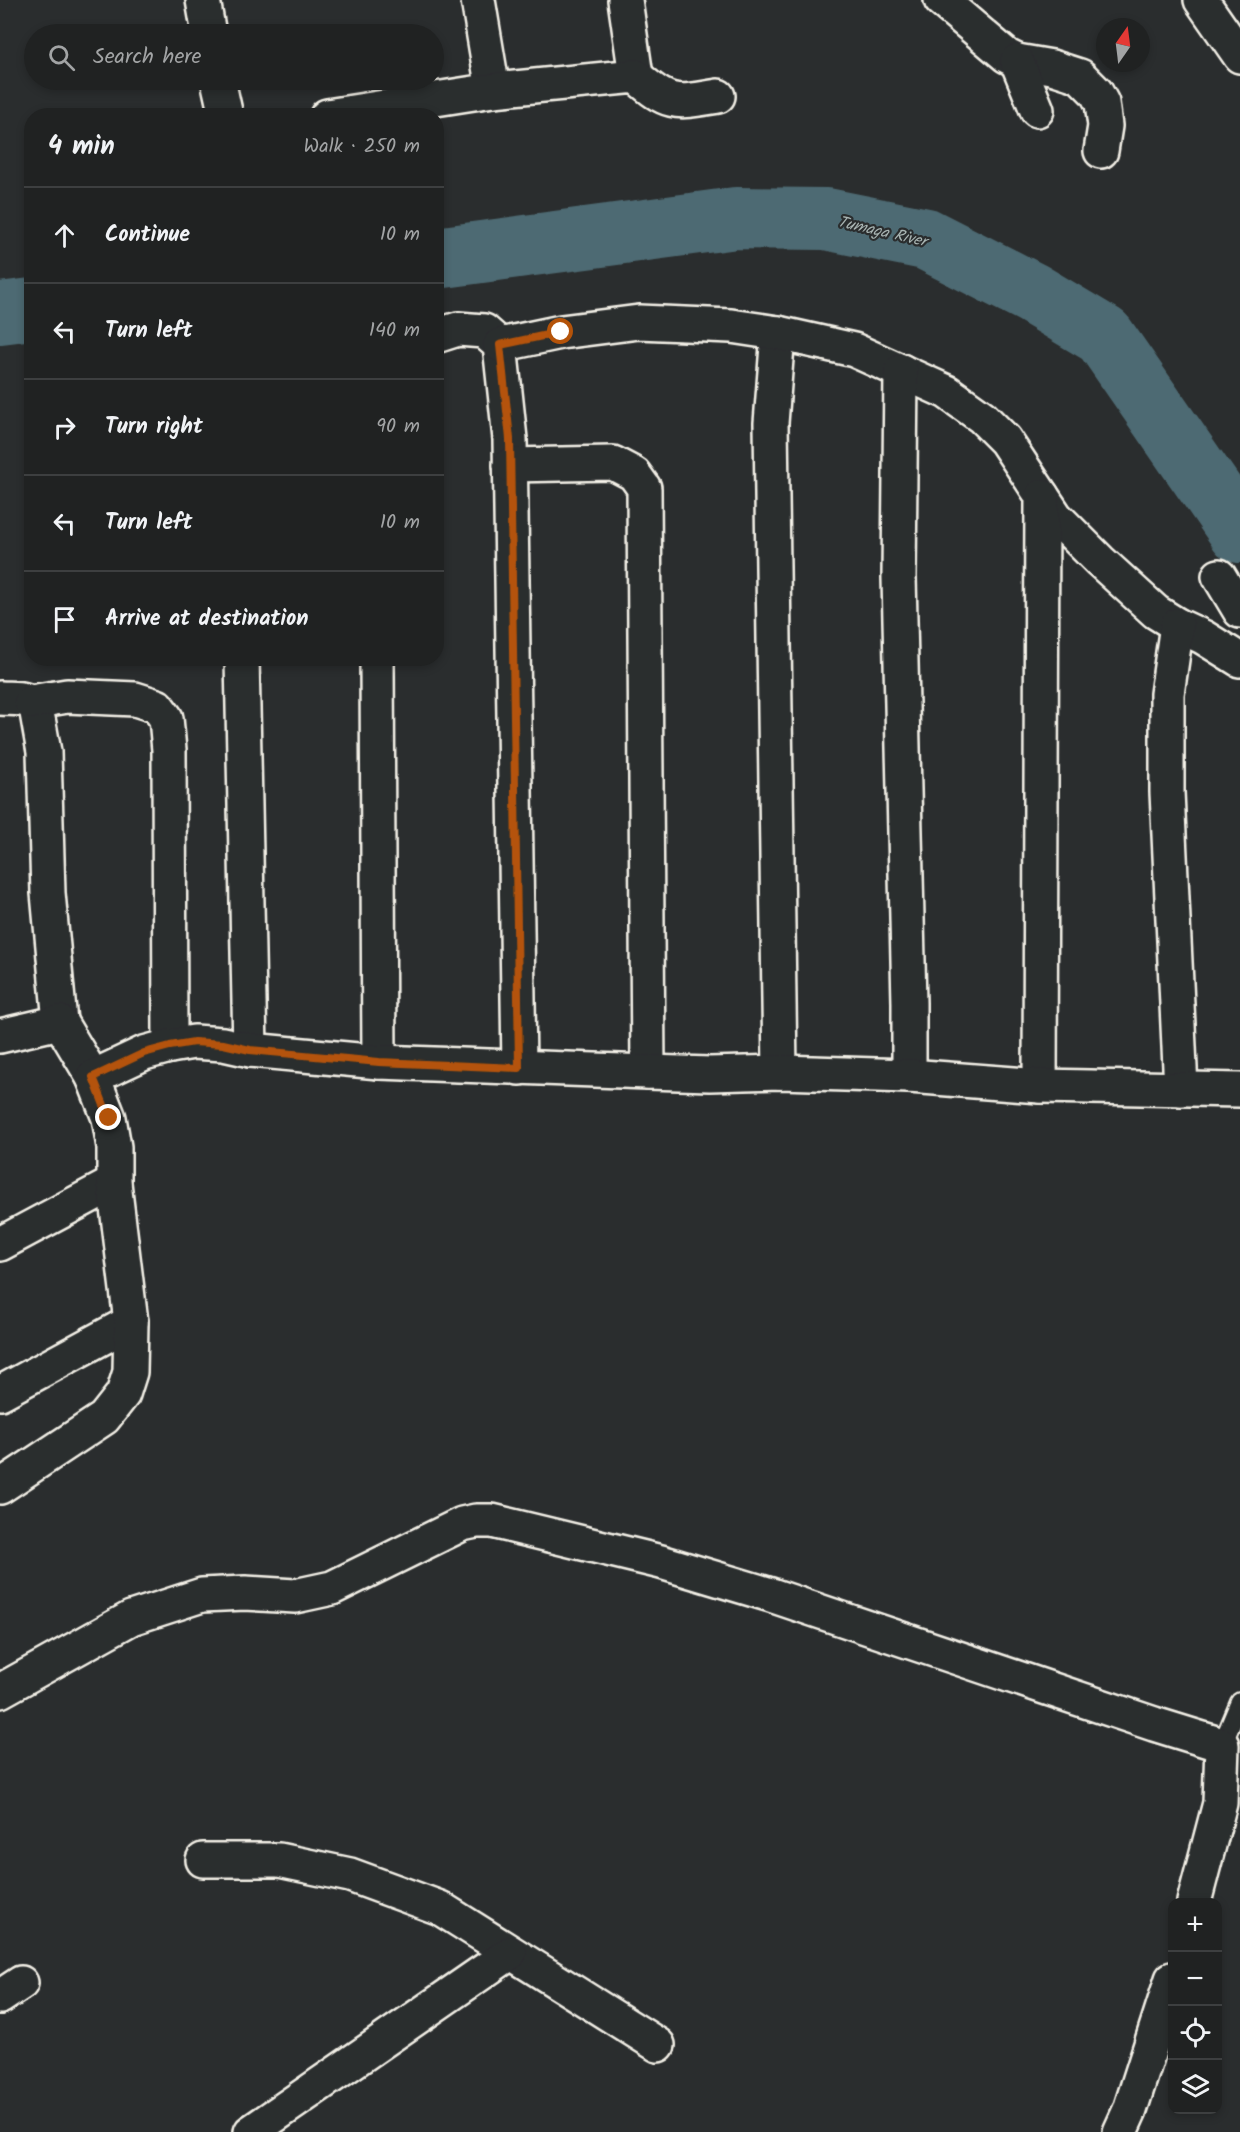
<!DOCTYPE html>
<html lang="en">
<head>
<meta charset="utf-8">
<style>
  :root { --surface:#202222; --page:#282a2a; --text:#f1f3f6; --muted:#a2a4a5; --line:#3d3f40 }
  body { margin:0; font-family:Kalam,sans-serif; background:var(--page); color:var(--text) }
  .controls { position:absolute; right:18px; bottom:18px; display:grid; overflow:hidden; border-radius:12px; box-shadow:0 3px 9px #0003 }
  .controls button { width:54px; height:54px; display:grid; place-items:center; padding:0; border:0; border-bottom:2px solid var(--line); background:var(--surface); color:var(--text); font:30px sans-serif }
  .compass { position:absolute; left:1096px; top:18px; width:54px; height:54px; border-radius:50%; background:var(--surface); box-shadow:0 3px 9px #0003; rotate:14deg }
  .stop { position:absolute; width:18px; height:18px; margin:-14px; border:4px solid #b45309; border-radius:50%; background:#fff }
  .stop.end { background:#b45309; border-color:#fff; box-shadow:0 2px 6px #0008 }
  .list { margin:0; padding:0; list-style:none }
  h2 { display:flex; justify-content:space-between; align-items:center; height:78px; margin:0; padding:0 24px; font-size:26px }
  h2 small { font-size:20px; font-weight:400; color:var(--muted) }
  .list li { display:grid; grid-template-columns:39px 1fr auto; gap:18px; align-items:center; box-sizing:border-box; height:96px; padding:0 24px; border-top:2px solid var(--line) }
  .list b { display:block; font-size:22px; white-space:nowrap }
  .list em { font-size:20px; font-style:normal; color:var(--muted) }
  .icon { flex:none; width:33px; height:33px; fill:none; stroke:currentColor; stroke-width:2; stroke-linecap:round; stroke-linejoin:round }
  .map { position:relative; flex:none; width:1240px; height:2132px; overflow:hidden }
  .search { position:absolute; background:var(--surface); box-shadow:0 3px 9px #0003; left:24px; top:24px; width:420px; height:66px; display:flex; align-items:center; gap:15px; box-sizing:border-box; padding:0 21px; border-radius:33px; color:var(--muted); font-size:22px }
  .panel { position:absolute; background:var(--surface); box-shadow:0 3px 9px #0003; left:24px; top:108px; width:420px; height:558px; border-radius:24px }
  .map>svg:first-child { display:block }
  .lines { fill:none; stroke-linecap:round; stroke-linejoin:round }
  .river { stroke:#4e6b73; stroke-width:62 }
  .lane-casing { stroke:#f4f1e8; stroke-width:22 }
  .street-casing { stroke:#f4f1e8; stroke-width:38 }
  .lane { stroke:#2a2d2e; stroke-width:18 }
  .street { stroke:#2a2d2e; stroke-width:33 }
  .route { stroke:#b45309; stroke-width:8 }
  .labels { text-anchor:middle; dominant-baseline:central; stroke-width:4.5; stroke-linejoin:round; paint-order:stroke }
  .water-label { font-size:16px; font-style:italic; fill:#a9b5b3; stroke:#2a2d2e }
</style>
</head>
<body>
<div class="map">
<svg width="1240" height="2132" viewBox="0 0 1240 2132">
  <rect width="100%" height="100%" fill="#2a2d2e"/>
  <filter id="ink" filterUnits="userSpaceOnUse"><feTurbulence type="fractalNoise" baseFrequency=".0167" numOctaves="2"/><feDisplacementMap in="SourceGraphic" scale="12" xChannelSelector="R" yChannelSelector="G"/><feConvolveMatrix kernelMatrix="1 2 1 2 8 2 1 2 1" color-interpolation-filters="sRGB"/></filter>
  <g filter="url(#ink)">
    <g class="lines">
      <!-- river -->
      <g class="river">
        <polyline points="436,258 736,218 826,219 926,239 1032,293 1104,336 1240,532"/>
        <polyline points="0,313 32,309"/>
      </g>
      <defs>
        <polyline id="lane" points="1222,1745 1240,1702"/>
        <g id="street">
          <polyline points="203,0 209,34"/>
          <polyline points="478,0 493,90"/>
          <polyline points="625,0 636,76"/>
          <polyline points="941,0 1007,56 1017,61 1052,67 1080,76 1096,92 1102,103 1105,126 1101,151"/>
          <polyline points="1201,0 1240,56"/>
          <polyline points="1017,61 1037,110"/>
          <polyline points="218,80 226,116"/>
          <path d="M327,116L493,90L636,76C669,106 676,103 718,96"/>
          <polyline points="778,333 771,423 780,1072"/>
          <polyline points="436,336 458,329 484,331 500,345 510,439 519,1068"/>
          <polyline points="500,345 561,332 639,322 731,326 778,333 854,350 947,392 982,417 1005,440 1056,517 1100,561 1156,612 1177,625 1203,637 1240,660"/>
          <polyline points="901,371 899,577 909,1003 909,1076"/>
          <polyline points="510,465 613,463 634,474 644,488 648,1072"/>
          <polyline points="1219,576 1240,611"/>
          <polyline points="1177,625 1167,694 1167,792 1181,1089"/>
          <polyline points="242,658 250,1050"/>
          <polyline points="377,658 379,1062"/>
          <path d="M0,698C13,699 27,696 36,707L44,752L48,893L60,1022"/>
          <polyline points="31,702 67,696 135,699 157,706 166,718 169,750 170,1046"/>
          <polyline points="0,1036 60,1022 93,1077"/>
          <polyline points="1040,1086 1042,496"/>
          <polyline points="0,1244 114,1183"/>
          <polyline points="0,1393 131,1322"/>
          <polyline points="0,1487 104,1418 123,1394 130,1372 131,1322 114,1183 114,1147 109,1118 93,1077 144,1053 170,1046 194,1042 223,1044 250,1050 379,1062 648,1072 710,1074 780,1072 909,1076 1040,1086 1240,1090"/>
          <polyline points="0,1691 131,1618 202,1595 245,1593 295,1596 332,1588 462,1524 476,1521 492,1521 661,1562 771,1595 1154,1724 1222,1745 1220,1803 1194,1902"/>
          <polyline points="203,1860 279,1860 350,1875 440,1908 658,2045"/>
          <polyline points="0,1997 21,1983"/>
          <polyline points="251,2132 510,1953"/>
          <polyline points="1120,2132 1130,2110 1172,1979"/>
        </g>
      </defs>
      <!-- lane casing -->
      <use href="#lane" class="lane-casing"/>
      <!-- street casing -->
      <use href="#street" class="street-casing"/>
      <!-- lane -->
      <use href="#lane" class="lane"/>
      <!-- street -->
      <use href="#street" class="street"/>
    </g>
  </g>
  <g class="lines" filter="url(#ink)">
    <!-- route -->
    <polyline class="route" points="109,1118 93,1077 144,1053 170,1046 194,1042 223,1044 250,1050 379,1062 519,1068 510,439 500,345 561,332"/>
  </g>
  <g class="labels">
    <!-- water labels -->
    <g class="water-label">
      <text transform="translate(882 232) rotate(13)">Tumaga River</text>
    </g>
  </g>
</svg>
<div class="controls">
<button>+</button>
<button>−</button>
<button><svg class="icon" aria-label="locate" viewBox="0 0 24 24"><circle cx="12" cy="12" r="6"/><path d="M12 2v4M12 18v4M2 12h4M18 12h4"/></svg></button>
<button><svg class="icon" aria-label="layers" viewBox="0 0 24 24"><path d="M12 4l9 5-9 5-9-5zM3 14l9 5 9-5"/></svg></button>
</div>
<svg class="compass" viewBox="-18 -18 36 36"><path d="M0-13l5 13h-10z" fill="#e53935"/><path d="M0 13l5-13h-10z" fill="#a2a4a5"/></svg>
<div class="stop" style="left:561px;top:332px"></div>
<div class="stop end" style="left:109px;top:1118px"></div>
<div class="search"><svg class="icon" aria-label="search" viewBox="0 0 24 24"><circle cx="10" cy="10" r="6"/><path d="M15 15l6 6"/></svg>Search here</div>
<section class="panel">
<h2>4 min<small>Walk · 250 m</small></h2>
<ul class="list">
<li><svg class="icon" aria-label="ahead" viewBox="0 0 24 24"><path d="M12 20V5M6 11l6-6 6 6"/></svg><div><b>Continue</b></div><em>10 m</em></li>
<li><svg class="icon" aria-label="left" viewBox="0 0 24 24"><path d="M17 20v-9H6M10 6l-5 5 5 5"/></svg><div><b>Turn left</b></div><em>140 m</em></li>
<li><svg class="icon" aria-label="right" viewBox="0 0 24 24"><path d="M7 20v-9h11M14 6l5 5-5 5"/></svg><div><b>Turn right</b></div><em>90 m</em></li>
<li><svg class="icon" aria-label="left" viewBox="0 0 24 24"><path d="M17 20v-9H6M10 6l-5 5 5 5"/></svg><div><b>Turn left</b></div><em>10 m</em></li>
<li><svg class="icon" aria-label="arrive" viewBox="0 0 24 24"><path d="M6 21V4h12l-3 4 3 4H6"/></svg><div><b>Arrive at destination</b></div></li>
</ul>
</section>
</div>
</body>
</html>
